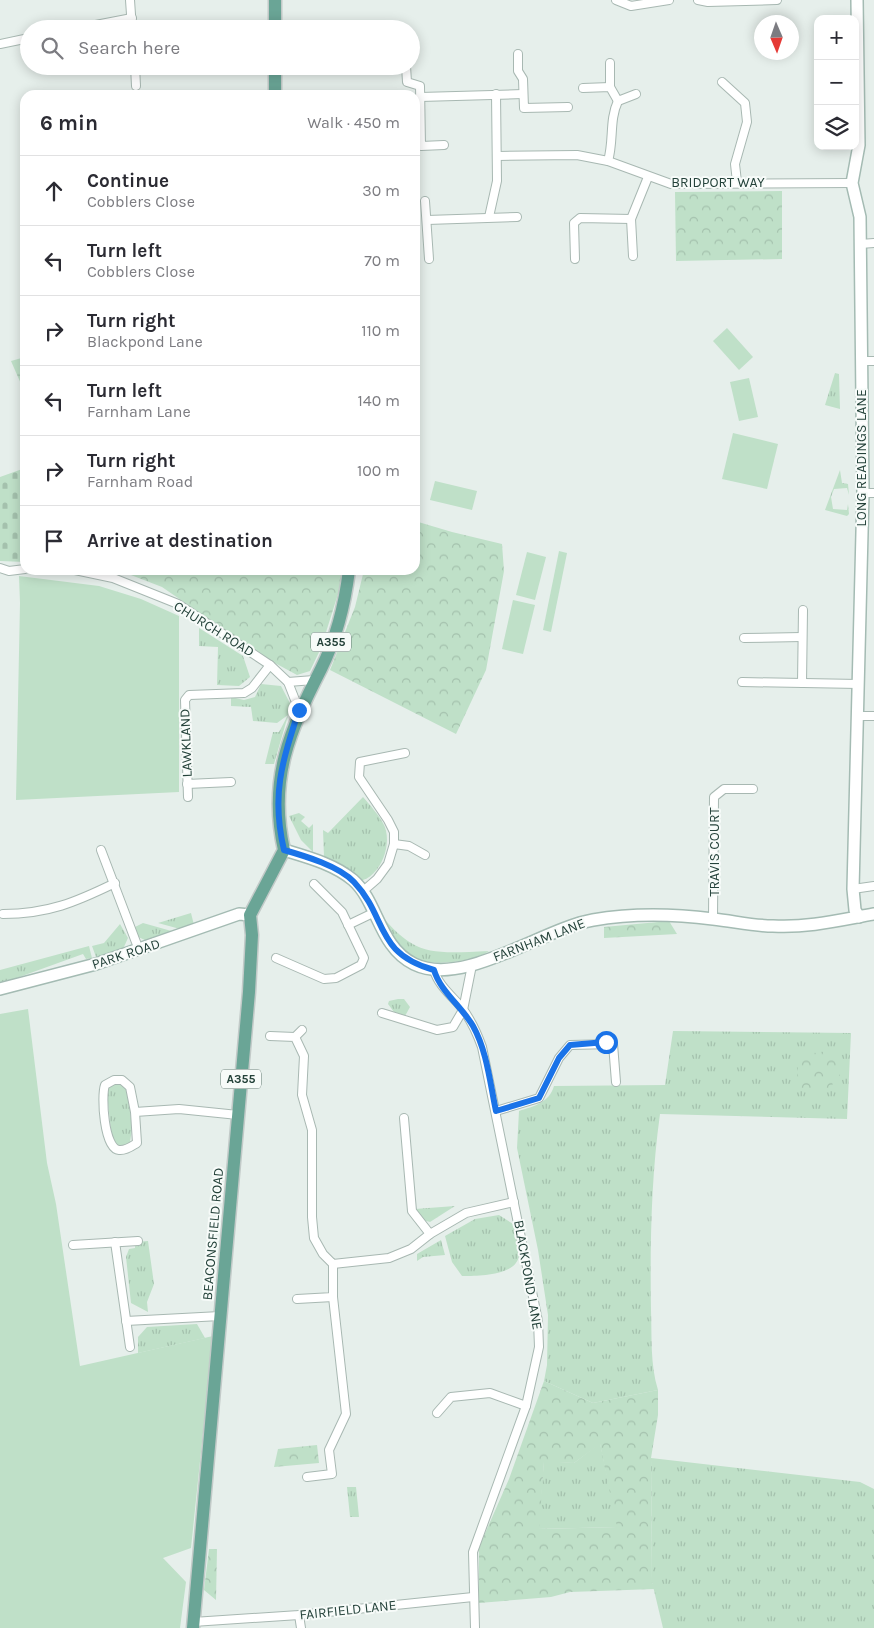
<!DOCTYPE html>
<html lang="en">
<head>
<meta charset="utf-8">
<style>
  :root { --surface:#fff; --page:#f7f7f7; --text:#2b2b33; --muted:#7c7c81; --line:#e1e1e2 }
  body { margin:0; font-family:Karla,sans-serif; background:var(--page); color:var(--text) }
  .controls { position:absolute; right:15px; top:15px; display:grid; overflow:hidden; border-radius:10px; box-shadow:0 2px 12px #0003 }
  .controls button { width:45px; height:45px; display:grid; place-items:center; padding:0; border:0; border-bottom:1px solid var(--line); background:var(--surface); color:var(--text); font:25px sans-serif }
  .compass { position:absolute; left:754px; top:15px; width:45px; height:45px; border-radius:50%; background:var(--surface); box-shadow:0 2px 12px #0003; rotate:178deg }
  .stop { position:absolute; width:15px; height:15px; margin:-11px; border:4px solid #1a73e8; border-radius:50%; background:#fff }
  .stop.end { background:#1a73e8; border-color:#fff; box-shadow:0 1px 5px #0008 }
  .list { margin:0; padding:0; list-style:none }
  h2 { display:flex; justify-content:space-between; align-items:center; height:65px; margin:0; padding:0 20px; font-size:21px }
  h2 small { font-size:16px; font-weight:400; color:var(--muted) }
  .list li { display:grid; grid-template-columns:32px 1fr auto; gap:15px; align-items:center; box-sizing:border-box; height:70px; padding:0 20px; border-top:1px solid var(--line) }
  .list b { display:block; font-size:19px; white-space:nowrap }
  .list p { margin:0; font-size:16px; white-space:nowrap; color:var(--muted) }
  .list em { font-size:16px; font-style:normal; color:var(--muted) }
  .icon { flex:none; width:28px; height:28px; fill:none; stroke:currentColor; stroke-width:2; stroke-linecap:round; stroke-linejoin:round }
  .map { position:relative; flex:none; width:874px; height:1628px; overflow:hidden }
  .search { position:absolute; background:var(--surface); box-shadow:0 2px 12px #0003; left:20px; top:20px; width:400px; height:55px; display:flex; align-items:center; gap:12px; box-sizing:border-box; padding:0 18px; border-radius:28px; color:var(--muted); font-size:19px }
  .panel { position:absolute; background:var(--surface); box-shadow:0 2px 12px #0003; left:20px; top:90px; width:400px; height:485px; border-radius:15px }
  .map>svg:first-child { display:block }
  .grass { fill:url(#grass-tufts) }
  .forest { fill:url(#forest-crowns); fill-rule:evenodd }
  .cemetery { fill:url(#cemetery-stones) }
  .pitch { fill:#bfe0c8 }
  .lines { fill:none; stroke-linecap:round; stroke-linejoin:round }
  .street-casing { stroke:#a8b8b2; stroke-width:10 }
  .secondary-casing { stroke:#a4bbb3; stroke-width:14 }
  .primary-casing { stroke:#c2cac8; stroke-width:15 }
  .street { stroke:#fff; stroke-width:8 }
  .secondary { stroke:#fff; stroke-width:11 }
  .primary { stroke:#6aa596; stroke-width:12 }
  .route { stroke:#1a73e8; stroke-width:6 }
  .labels { text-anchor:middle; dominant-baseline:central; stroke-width:4; stroke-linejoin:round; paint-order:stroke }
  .shield { fill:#f7fbf9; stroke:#637a73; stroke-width:1 }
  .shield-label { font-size:12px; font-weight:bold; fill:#24423a }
  .street-label { font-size:14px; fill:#24423a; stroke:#f7fbf9 }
</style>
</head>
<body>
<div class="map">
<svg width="874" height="1628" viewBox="0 0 874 1628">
  <defs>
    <pattern id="grass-tufts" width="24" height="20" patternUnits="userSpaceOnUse" patternTransform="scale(1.25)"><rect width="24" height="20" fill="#bfe0c8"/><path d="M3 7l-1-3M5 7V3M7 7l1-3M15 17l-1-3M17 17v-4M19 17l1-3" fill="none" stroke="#a4c1ad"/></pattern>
    <pattern id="forest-crowns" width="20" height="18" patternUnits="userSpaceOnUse" patternTransform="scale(1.25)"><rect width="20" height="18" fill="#bfe0c8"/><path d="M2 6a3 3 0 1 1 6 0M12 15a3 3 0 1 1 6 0" fill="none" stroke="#a4c1ad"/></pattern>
    <pattern id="cemetery-stones" width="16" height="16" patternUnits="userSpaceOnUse" patternTransform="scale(1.25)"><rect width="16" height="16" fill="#bfe0c8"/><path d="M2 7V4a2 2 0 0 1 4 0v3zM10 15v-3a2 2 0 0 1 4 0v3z" fill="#a4c1ad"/></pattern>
  </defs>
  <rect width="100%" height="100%" fill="#e6efeb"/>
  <!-- grass -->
  <g class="grass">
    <polygon points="835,373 839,374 840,409 825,405"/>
    <polygon points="840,470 842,483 848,484 849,495 847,488 834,489 831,497 833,509 847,510 848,504 849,514 847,516 825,510"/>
    <polygon points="199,628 243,656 250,677 239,686 217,685 218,647 199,646"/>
    <polygon points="261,684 281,686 291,705 274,764 265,764 273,732 279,732 288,715 277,723 253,721 251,707 231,706 231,697 244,700 255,697"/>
    <path d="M363,797C370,805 378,814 383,823C394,842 381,878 359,881L324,857L323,830L328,833Z"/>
    <polygon points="299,813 305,817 301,821 309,828 313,824 313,852 301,840 289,816"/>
    <path d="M372,904C413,956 425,954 489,951C479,958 464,961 452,962C404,968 395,940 372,904Z"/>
    <polygon points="191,913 194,925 180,929 158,923"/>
    <polygon points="143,923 175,932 147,941 136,936 133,928"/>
    <polygon points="120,924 128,938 123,949 96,957 92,946 104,943"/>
    <polygon points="89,946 92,958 86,959 83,954 0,984 0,970"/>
    <polygon points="398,999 404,999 410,1007 405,1016 394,1012 388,1004 389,1001"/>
    <path d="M673,1031L851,1033L847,1119L660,1114C651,1178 650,1246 651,1310C652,1337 650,1364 658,1390L593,1403L544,1381L547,1365L548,1315L538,1250L517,1148L519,1111C534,1106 549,1103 554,1086L665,1085Z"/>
    <polygon points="113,1084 120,1084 128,1090 132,1129 130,1142 125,1146 116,1146 112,1140 107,1093 109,1087"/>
    <polygon points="455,1206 430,1222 423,1220 415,1209"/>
    <path d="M499,1215L513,1224C515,1233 518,1244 519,1254C519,1276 477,1276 462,1276L452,1262L445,1236L475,1219Z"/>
    <polygon points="441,1240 445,1255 423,1257 417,1261 417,1254"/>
    <polygon points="148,1241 154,1284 147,1302 148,1312 131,1303 126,1257 129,1249 135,1248 135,1242"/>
    <polygon points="197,1324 205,1338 138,1353 138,1337 147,1327"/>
    <polygon points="600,1443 618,1527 538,1529 544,1461 574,1463"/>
    <polygon points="651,1458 860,1482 874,1489 874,1628 663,1628 652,1582"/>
    <polygon points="347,1487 356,1487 359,1517 350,1517"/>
  </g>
  <!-- forest -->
  <g class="forest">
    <polygon points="782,191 782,259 676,261 675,192"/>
    <polygon points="25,357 25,393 11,361"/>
    <polygon points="415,521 452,532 502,544 504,571 486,670 456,734 330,670 355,607 364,570 415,570"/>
    <polygon points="118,570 285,570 287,572 289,570 344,570 344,575 321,648 310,671 297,675 262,656 162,587"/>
    <polygon points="669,921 677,934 604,938 604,927"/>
    <polygon points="799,1046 815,1053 838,1049 840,1076 832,1078 833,1090 802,1089 797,1083"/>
    <path d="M544,1381L593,1403L658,1390V1415L651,1458L652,1582L655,1589L570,1592L551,1597L479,1603V1547L509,1479ZM600,1444L617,1527L539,1529L544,1462L574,1463Z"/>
    <polygon points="317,1445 319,1463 274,1467 278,1449"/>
    <polygon points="209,1549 217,1549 216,1600 204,1590"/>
  </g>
  <!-- cemetery -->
  <polygon class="cemetery" points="25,468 25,562 0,561 0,477"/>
  <!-- pitch -->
  <g class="pitch">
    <polygon points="727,328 753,357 739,370 713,341"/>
    <polygon points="749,378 758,417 739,421 730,382"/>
    <polygon points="733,433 778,444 767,489 722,479"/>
    <polygon points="435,481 477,491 472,510 430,500"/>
    <polygon points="559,551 567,553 551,632 543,630"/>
    <polygon points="527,552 546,557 535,600 516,595"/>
    <polygon points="19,576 99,586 141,599 179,616 179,792 16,800 20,603"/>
    <polygon points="513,600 535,605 523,654 502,649"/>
    <polygon points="28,1009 47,1163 56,1204 80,1366 213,1336 191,1548 163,1558 186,1582 180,1628 0,1628 0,1014"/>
  </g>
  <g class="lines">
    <defs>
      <g id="street">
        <polyline points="130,0 132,29"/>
        <polyline points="616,0 631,6 669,0"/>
        <polyline points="698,0 708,2 777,0"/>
        <polyline points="75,29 132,18"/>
        <polyline points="0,44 29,38"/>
        <polyline points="518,54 518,71 523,79 524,108 568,107"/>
        <polyline points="135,66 136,86"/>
        <polyline points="406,66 407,82 420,86 421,146 444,145"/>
        <polyline points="722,82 745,103 747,122 735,164 737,182"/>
        <polyline points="610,87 610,63"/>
        <polyline points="583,88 610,87 618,101"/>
        <polyline points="420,97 523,94"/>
        <polyline points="498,156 577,155 608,161 671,184 852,183"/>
        <path d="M608,161C614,141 609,120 618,101L636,94"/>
        <polyline points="425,201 429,259"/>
        <polyline points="489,217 497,181 496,94"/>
        <polyline points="427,220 517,217"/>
        <polyline points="860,244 874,243"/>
        <polyline points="633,256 631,219 648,177"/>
        <polyline points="575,259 574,223 580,218 631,219"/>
        <polyline points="861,361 874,361"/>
        <polyline points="863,493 874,493"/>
        <polyline points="0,568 9,571 25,569"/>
        <polyline points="75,570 113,578 178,604 270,665 288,682 299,710"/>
        <polyline points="744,638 802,637"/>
        <polyline points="288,682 314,680"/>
        <polyline points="742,682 859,684"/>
        <polyline points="802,683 803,610"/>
        <polyline points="858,716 874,716"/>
        <polyline points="187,784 231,782"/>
        <polyline points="188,797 185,700 189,695 244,693 252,688 270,665"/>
        <polyline points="394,844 409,846 425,855"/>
        <polyline points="101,850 139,950"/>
        <polyline points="853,889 874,886"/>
        <polyline points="362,892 377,879 388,864 394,844 394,832 388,820 359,777 360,762 405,753"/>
        <path d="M3,914C48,914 76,902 115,883"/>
        <polyline points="713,919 714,797 724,789 753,789"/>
        <polyline points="348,925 373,913"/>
        <polyline points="276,958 324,979 336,978 361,965 364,958 342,912 314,884"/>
        <path d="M434,970C438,985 452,996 462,1008C471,1020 477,1033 482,1047L538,1321L539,1347L526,1406L473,1552L475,1628"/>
        <polyline points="382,1013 437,1030 453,1027 463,1010 472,965"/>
        <polyline points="270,1036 295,1037 304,1056 302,1095 312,1130 312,1217 314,1238 323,1254 333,1264 389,1258 411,1249 430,1234 466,1213 514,1202"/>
        <polyline points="295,1037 302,1030"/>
        <polyline points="496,1111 539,1098 559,1058 570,1045 613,1044 616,1082"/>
        <path d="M135,1112L130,1087L122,1080H114L105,1085C101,1096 104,1149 119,1150C126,1151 132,1146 137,1143L135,1112L179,1109L238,1115"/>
        <polyline points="404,1118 412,1211 430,1234"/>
        <polyline points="115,1242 130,1347"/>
        <polyline points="73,1245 138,1241"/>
        <polyline points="297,1299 333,1297 333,1264"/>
        <polyline points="126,1321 220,1316"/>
        <polyline points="437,1413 451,1397 490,1393 526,1406"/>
        <polyline points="307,1477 332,1474 329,1450 346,1414 333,1297"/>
        <polyline points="299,1615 301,1628"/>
        <polyline points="193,1622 299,1615 473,1597"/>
      </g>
      <g id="secondary">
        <polyline points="857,0 859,145 852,183 860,217 863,493 853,889 855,910 859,917"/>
        <path d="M284,850C307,857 334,864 353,880C378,902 379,947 414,964C463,988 542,929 593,920C633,913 673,914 713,919C733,921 753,926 773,926C808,928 840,920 874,914"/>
        <polyline points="0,989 96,964 239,914 250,915"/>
      </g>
      <g id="primary">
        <polyline points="275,0 275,29"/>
        <polyline points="275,66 275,95"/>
        <path d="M193,1628L249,992L252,935L250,915L284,850C268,779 290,730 321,669C336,639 345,603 349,570"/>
      </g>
    </defs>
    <!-- street casing -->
    <use href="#street" class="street-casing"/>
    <!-- secondary casing -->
    <use href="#secondary" class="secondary-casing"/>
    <!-- primary casing -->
    <use href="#primary" class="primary-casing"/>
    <!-- street -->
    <use href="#street" class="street"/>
    <!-- secondary -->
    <use href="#secondary" class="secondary"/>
    <!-- primary -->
    <use href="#primary" class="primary"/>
  </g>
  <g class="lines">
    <!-- route -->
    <path class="route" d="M299,710C282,762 271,795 284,850C305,856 339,866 354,882C388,918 374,953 434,970C440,991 462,1007 473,1026C487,1051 490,1083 496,1111L539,1098L559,1058L570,1045L606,1042"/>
  </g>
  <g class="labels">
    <!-- shield labels -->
    <g class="shield">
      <rect x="311" y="632.5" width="40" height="19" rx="4"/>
      <rect x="221" y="1069.5" width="40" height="19" rx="4"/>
    </g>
    <g class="shield-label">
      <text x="331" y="642">A355</text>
      <text x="241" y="1079">A355</text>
    </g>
    <!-- street labels -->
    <g class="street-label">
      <text x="718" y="182">BRIDPORT WAY</text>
      <text transform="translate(861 458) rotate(-90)">LONG READINGS LANE</text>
      <text transform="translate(214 629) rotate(32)">CHURCH ROAD</text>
      <text transform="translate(186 743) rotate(-92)">LAWKLAND</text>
      <text transform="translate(714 852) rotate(-90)">TRAVIS COURT</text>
      <text transform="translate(539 940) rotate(-21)">FARNHAM LANE</text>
      <text transform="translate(126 954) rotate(-18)">PARK ROAD</text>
      <text transform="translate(213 1234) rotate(-85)">BEACONSFIELD ROAD</text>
      <text transform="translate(528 1275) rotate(80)">BLACKPOND LANE</text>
      <text transform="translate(348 1610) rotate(-6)">FAIRFIELD LANE</text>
    </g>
  </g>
</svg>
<div class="controls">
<button>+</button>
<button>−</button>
<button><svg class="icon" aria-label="layers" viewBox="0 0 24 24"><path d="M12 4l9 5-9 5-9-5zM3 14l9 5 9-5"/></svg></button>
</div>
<svg class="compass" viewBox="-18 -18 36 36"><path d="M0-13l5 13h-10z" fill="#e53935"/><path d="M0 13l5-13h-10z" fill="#7c7c81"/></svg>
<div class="stop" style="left:606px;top:1042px"></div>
<div class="stop end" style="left:299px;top:710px"></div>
<div class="search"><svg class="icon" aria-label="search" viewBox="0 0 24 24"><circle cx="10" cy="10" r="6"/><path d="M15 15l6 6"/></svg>Search here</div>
<section class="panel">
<h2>6 min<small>Walk · 450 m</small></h2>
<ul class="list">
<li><svg class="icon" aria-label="ahead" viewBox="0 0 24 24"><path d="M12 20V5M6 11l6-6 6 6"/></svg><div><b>Continue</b><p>Cobblers Close</p></div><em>30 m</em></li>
<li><svg class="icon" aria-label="left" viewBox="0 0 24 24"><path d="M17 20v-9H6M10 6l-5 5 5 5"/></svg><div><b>Turn left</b><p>Cobblers Close</p></div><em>70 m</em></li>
<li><svg class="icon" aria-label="right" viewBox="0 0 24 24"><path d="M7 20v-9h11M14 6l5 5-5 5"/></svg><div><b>Turn right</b><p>Blackpond Lane</p></div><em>110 m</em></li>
<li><svg class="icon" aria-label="left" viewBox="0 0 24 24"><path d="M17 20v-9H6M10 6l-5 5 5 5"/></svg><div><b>Turn left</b><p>Farnham Lane</p></div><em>140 m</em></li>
<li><svg class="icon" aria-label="right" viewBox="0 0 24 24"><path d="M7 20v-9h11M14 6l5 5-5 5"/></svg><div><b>Turn right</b><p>Farnham Road</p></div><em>100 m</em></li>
<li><svg class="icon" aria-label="arrive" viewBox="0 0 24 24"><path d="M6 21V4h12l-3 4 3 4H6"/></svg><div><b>Arrive at destination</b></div></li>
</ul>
</section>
</div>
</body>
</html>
